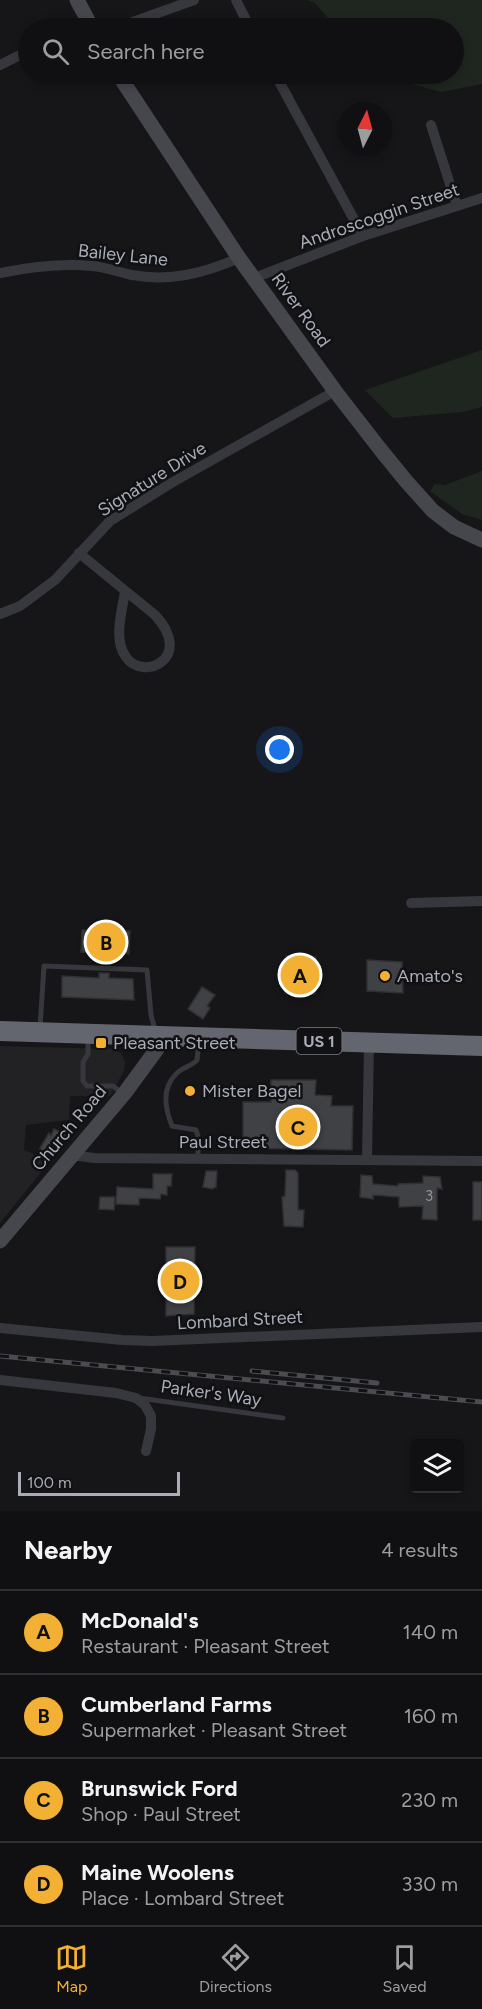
<!DOCTYPE html>
<html lang="en">
<head>
<meta charset="utf-8">
<style>
  :root { --surface:#101012; --page:#19191b; --text:#f1f3f6; --muted:#9c9d9f; --line:#303032; --accent:#f2b134 }
  body { margin:0; font-family:Figtree,sans-serif; background:var(--page); color:var(--text) }
  .controls { position:absolute; right:18px; bottom:18px; display:grid; overflow:hidden; border-radius:6px; box-shadow:0 3px 9px #0003 }
  .controls button { width:54px; height:54px; display:grid; place-items:center; padding:0; border:0; border-bottom:2px solid var(--line); background:var(--surface); color:var(--text); font:30px sans-serif }
  .compass { position:absolute; left:338px; top:102px; width:54px; height:54px; border-radius:50%; background:var(--surface); box-shadow:0 3px 9px #0003; rotate:6deg }
  .scale { position:absolute; left:18px; bottom:15px; width:162px; box-sizing:border-box; padding-left:6px; border:3px solid #a8adb8; border-top:0; font-size:16px; line-height:21px; white-space:nowrap; color:#a8adb8; -webkit-text-stroke:4px #111113; paint-order:stroke }
  .you { position:absolute; left:280px; top:750px; width:21px; height:21px; margin:-15px; border:4px solid #fff; border-radius:50%; background:#1a73e8; box-shadow:0 0 0 9px #1a73e833 }
  .badge { display:grid; place-items:center; width:39px; height:39px; border-radius:50%; background:var(--accent); color:#111; font-size:20px; font-weight:700 }
  .pin { position:absolute; translate:-50% -50%; border:3px solid #fff; box-shadow:0 2px 6px #0006 }
  .list { margin:0; padding:0; list-style:none }
  h2 { display:flex; justify-content:space-between; align-items:center; height:78px; margin:0; padding:0 24px; font-size:26px }
  h2 small { font-size:20px; font-weight:400; color:var(--muted) }
  .list li { display:grid; grid-template-columns:39px 1fr auto; gap:18px; align-items:center; box-sizing:border-box; height:84px; padding:0 24px; border-top:2px solid var(--line) }
  .list b { display:block; font-size:22px; white-space:nowrap }
  .list p { margin:0; font-size:20px; white-space:nowrap; color:var(--muted) }
  .list em { font-size:20px; font-style:normal; color:var(--muted) }
  .icon { flex:none; width:33px; height:33px; fill:none; stroke:currentColor; stroke-width:2; stroke-linecap:round; stroke-linejoin:round }
  .map { position:relative; flex:none; width:482px; height:1511px; overflow:hidden }
  .search { position:absolute; background:var(--surface); box-shadow:0 3px 9px #0003; left:18px; right:18px; top:18px; height:66px; display:flex; align-items:center; gap:15px; box-sizing:border-box; padding:0 21px; border-radius:33px; color:var(--muted); font-size:22px }
  .sheet { height:414px; background:var(--surface) }
  nav { display:flex; justify-content:space-around; align-items:center; box-sizing:border-box; height:84px; border-top:2px solid var(--line); background:var(--surface); font-size:16px; color:var(--muted) }
  nav a { display:grid; justify-items:center; gap:3px }
  nav .on { color:var(--accent) }
  .map>svg:first-child { display:block }
  .built { fill:#222225 }
  .green { fill:#1e261f }
  .building { fill:#404145; stroke:#303034; stroke-width:1.5 }
  .lines { fill:none; stroke-linecap:round; stroke-linejoin:round }
  .lane { stroke:#37383d; stroke-width:5 }
  .street { stroke:#37383d; stroke-width:10 }
  .secondary { stroke:#45474d; stroke-width:15 }
  .highway { stroke:#63666e; stroke-width:20 }
  .rail-casing { stroke:#4a4c52; stroke-width:5 }
  .rail { stroke:#111113; stroke-width:3; stroke-dasharray:9; stroke-linecap:butt }
  .poi-dot { fill:#f2b134; stroke:#111113; stroke-width:2 }
  .labels { text-anchor:middle; dominant-baseline:central; stroke-width:5; stroke-linejoin:round; paint-order:stroke }
  .number-label { font-size:15px; fill:#8e929b }
  .shield { fill:#111113; stroke:#7b7e86; stroke-width:1.5 }
  .shield-label { font-size:16px; font-weight:bold; fill:#a8adb8 }
  .street-label { font-size:18px; fill:#a8adb8; stroke:#111113 }
  .poi-label { font-size:18px; fill:#a8adb8; stroke:#111113; text-anchor:start }
</style>
</head>
<body>
<div class="map">
<svg width="482" height="1511" viewBox="0 0 482 1511">
  <rect width="100%" height="100%" fill="#161618"/>
  <!-- built -->
  <polygon class="built" points="0,1046 112,1049 121,1053 125,1062 124,1071 110,1096 70,1096 69,1120 26,1125 24,1150 50,1161 0,1223"/>
  <!-- green -->
  <g class="green">
    <polygon points="307,0 482,0 482,84 441,92 398,80 395,74 454,74 454,28 337,28 315,3"/>
    <polygon points="482,350 482,407 463,412 393,418 365,390"/>
    <polygon points="482,471 482,520 462,514 430,491 435,484 445,485"/>
  </g>
  <!-- building -->
  <g class="building">
    <polygon points="82,930 130,931 129,954 109,953 109,964 99,963 99,953 81,952"/>
    <polygon points="286,956 316,957 315,994 285,993"/>
    <polygon points="367,960 402,962 403,993 367,991"/>
    <polygon points="99,973 109,973 109,978 133,979 134,1000 62,997 62,976 99,978"/>
    <polygon points="202,987 215,995 207,1006 210,1008 203,1019 188,1009"/>
    <polygon points="271,1080 316,1080 315,1095 332,1096 331,1106 353,1106 352,1150 243,1148 243,1102 271,1102"/>
    <polygon points="54,1129 67,1135 60,1147 57,1145 51,1156 39,1150 49,1133 51,1136"/>
    <polygon points="286,1170 295,1170 298,1173 298,1210 304,1210 303,1227 284,1226 282,1197 285,1196"/>
    <polygon points="206,1171 217,1171 216,1187 212,1189 203,1187"/>
    <polygon points="153,1174 172,1174 171,1186 167,1186 167,1195 161,1194 160,1199 139,1198 139,1205 116,1204 117,1187 153,1189"/>
    <polygon points="361,1175 372,1176 373,1184 398,1186 398,1184 423,1183 423,1176 440,1177 442,1189 437,1188 437,1220 422,1219 423,1206 399,1207 399,1197 373,1195 373,1199 360,1197"/>
    <rect x="473" y="1182" width="9" height="38"/>
    <polygon points="100,1197 115,1197 114,1210 99,1209"/>
    <polygon points="166,1247 195,1247 194,1314 166,1316"/>
  </g>
  <g class="lines">
    <!-- lane -->
    <g class="lane">
      <polyline points="40,1027 44,966 147,970 151,1015 155,1030"/>
      <polyline points="88,1038 88,1054 83,1062 83,1081 87,1086 113,1086 123,1094"/>
      <path d="M198,1158V1136L196,1130L172,1126C165,1108 161,1088 177,1073C183,1067 192,1066 197,1060L199,1041"/>
      <polyline points="139,1398 283,1418"/>
    </g>
    <!-- street -->
    <g class="street">
      <polyline points="236,0 250,28"/>
      <polyline points="116,28 194,0"/>
      <polyline points="0,65 28,51"/>
      <polyline points="275,74 363,236"/>
      <polyline points="431,125 457,206"/>
      <path d="M0,273C30,267 61,263 92,266C105,267 118,272 132,275C170,282 205,273 239,258"/>
      <polyline points="254,278 363,236 482,198"/>
      <path d="M79,553L155,615C195,658 143,682 126,657C113,640 122,611 125,592"/>
      <polyline points="0,614 20,606 55,580 110,521 173,482 335,391"/>
      <polyline points="411,903 482,901"/>
      <polyline points="72,1155 94,1158 482,1161"/>
      <polyline points="367,1159 369,1043"/>
      <polyline points="0,1328 122,1340 152,1341 482,1327"/>
      <polyline points="0,1380 116,1393 136,1398 145,1405 151,1416 151,1429 146,1451"/>
    </g>
    <!-- secondary -->
    <g class="secondary">
      <polyline points="77,0 92,28"/>
      <polyline points="118,74 239,258 335,391 380,449 406,481 433,511 454,527 482,540"/>
      <polyline points="0,1241 124,1094 157,1049 157,1035"/>
    </g>
    <!-- highway -->
    <polyline class="highway" points="0,1031 482,1046"/>
    <defs>
      <g id="rail">
        <polyline points="0,1356 482,1402"/>
        <polyline points="252,1371 377,1383"/>
      </g>
    </defs>
    <!-- rail casing -->
    <use href="#rail" class="rail-casing"/>
    <!-- rail -->
    <use href="#rail" class="rail"/>
  </g>
  <!-- markers -->
  <g class="poi-dot">
    <circle cx="385" cy="976" r="6"/>
    <rect x="95" y="1037" width="12" height="12" rx="3"/>
    <circle cx="190" cy="1091" r="6"/>
  </g>
  <g class="labels">
    <!-- number labels -->
    <g class="number-label">
      <text x="429" y="1196">3</text>
    </g>
    <!-- shield labels -->
    <rect class="shield" x="296.5" y="1028" width="45" height="26" rx="4.5"/>
    <g class="shield-label">
      <text x="319" y="1041">US 1</text>
    </g>
    <!-- street labels -->
    <g class="street-label">
      <text transform="translate(379 216) rotate(-19)">Androscoggin Street</text>
      <text transform="translate(123 255) rotate(6)">Bailey Lane</text>
      <text transform="translate(301 310) rotate(54)">River Road</text>
      <text transform="translate(152 479) rotate(-32)">Signature Drive</text>
      <text transform="translate(69 1128) rotate(-50)">Church Road</text>
      <text x="223" y="1142">Paul Street</text>
      <text transform="translate(240 1320) rotate(-3)">Lombard Street</text>
      <text transform="translate(211 1393) rotate(8)">Parker's Way</text>
    </g>
    <!-- poi labels -->
    <g class="poi-label">
      <text x="397" y="976">Amato's</text>
      <text x="113" y="1043">Pleasant Street</text>
      <text x="202" y="1091">Mister Bagel</text>
    </g>
  </g>
</svg>
<div class="controls">
<button><svg class="icon" aria-label="layers" viewBox="0 0 24 24"><path d="M12 4l9 5-9 5-9-5zM3 14l9 5 9-5"/></svg></button>
</div>
<svg class="compass" viewBox="-18 -18 36 36"><path d="M0-13l5 13h-10z" fill="#e53935"/><path d="M0 13l5-13h-10z" fill="#9c9d9f"/></svg>
<div class="scale">100 m</div>
<div class="you"></div>
<div class="pin badge" style="left:300px;top:975px">A</div>
<div class="pin badge" style="left:106px;top:942px">B</div>
<div class="pin badge" style="left:298px;top:1127px">C</div>
<div class="pin badge" style="left:180px;top:1281px">D</div>
<div class="search"><svg class="icon" aria-label="search" viewBox="0 0 24 24"><circle cx="10" cy="10" r="6"/><path d="M15 15l6 6"/></svg>Search here</div>
</div>
<section class="sheet">
<h2>Nearby<small>4 results</small></h2>
<ul class="list">
<li><span class="badge">A</span><div><b>McDonald's</b><p>Restaurant · Pleasant Street</p></div><em>140 m</em></li>
<li><span class="badge">B</span><div><b>Cumberland Farms</b><p>Supermarket · Pleasant Street</p></div><em>160 m</em></li>
<li><span class="badge">C</span><div><b>Brunswick Ford</b><p>Shop · Paul Street</p></div><em>230 m</em></li>
<li><span class="badge">D</span><div><b>Maine Woolens</b><p>Place · Lombard Street</p></div><em>330 m</em></li>
</ul>
</section>
<nav>
<a class="on"><svg class="icon" aria-label="map" viewBox="0 0 24 24"><path d="M3 6l6-2 6 2 6-2v14l-6 2-6-2-6 2zM9 4v14M15 6v14"/></svg>Map</a>
<a><svg class="icon" aria-label="directions" viewBox="0 0 24 24"><path d="M12 3l9 9-9 9-9-9zM9 14v-3h6M13 9l2 2-2 2"/></svg>Directions</a>
<a><svg class="icon" aria-label="saved" viewBox="0 0 24 24"><path d="M7 4h10v16l-5-4-5 4z"/></svg>Saved</a>
</nav>
</body>
</html>
